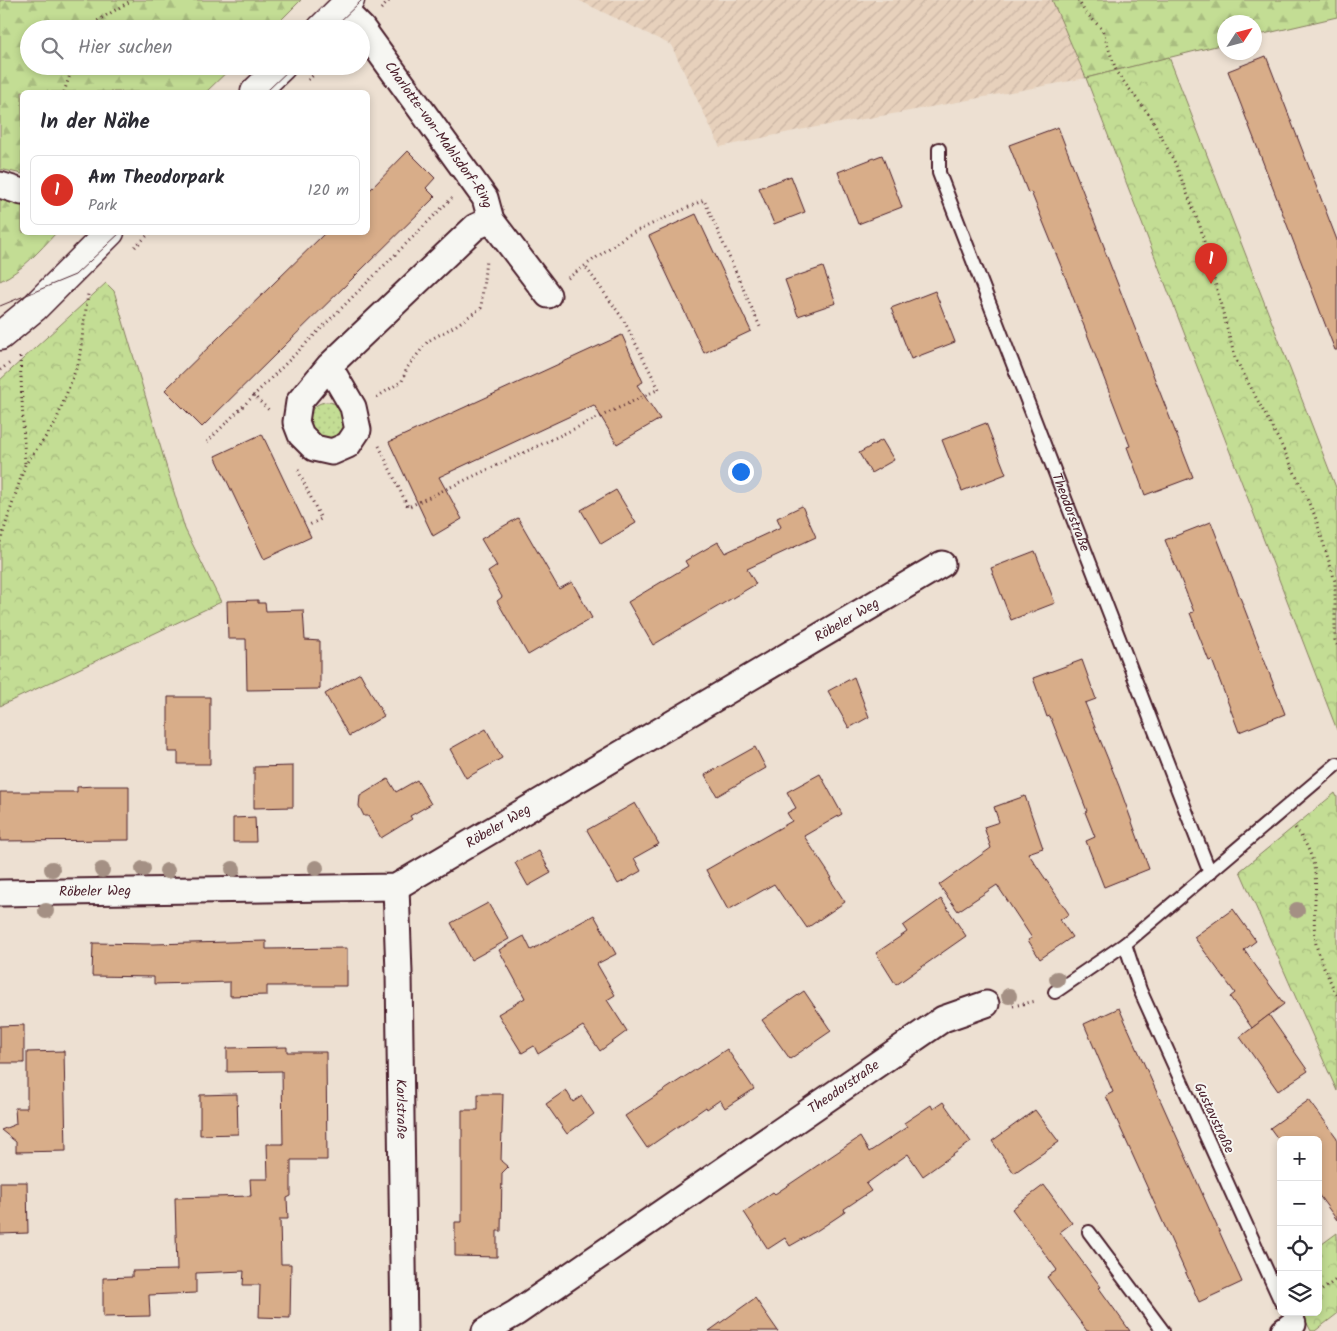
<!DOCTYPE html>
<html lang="de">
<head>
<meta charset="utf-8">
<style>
  :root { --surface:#fff; --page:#f2f2f3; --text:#2b2b33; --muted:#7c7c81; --line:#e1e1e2; --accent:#d93025 }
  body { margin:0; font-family:Kalam,sans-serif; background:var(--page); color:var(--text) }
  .controls { position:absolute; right:15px; bottom:15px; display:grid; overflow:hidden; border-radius:8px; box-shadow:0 2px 8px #0003 }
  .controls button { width:45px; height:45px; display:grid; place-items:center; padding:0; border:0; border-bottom:1px solid var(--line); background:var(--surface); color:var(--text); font:25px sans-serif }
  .compass { position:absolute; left:1217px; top:15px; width:45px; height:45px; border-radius:50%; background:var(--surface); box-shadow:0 2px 8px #0003; rotate:54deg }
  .you { position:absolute; left:740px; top:471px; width:18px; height:18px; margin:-12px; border:4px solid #fff; border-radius:50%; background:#1a73e8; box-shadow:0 0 0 8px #1a73e833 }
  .badge { display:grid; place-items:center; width:32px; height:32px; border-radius:50%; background:var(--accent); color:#fff; font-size:16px; font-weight:700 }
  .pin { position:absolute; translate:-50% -41px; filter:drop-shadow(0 1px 2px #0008) }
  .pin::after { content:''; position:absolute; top:26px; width:18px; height:15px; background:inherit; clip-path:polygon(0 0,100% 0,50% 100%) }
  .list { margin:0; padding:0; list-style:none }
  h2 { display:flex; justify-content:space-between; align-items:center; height:65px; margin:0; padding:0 20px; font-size:21px }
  h2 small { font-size:16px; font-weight:400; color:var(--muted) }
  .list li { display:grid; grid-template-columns:32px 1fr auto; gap:15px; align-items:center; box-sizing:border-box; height:70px; margin:0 10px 10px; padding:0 10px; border:1px solid var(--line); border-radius:8px }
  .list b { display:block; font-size:19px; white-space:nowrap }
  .list p { margin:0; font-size:16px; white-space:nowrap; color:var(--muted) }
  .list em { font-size:16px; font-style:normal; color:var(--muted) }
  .icon { flex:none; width:28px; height:28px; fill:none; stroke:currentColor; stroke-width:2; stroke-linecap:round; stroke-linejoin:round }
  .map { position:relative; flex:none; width:1337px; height:1331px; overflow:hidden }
  .search { position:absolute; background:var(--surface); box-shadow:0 2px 8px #0003; left:20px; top:20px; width:350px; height:55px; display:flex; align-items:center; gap:12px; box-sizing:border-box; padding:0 18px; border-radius:28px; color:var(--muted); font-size:19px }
  .panel { position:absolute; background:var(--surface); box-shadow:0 2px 8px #0003; left:20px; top:90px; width:350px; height:145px; border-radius:8px }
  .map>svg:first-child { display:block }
  .industrial { fill:url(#industrial-furrows) }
  .grass { fill:url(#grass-dots); stroke:#867e60 }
  .forest { fill:url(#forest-firs); stroke:#867e60 }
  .park { fill:url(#park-crowns); stroke:#867e60 }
  .building { fill:#d8ad89; stroke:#4a1f2b }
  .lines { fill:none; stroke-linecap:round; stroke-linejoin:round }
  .service-casing { stroke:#4a1f2b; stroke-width:16 }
  .minor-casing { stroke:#4a1f2b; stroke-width:29 }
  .secondary-casing { stroke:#4a1f2b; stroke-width:31 }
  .path { stroke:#4a1f2b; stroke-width:3; stroke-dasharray:1 4; stroke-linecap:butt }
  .service { stroke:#f6f6f2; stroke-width:12 }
  .minor { stroke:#f6f6f2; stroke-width:25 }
  .secondary { stroke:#f6f6f2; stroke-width:28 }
  .tram { stroke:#4a1f2b; stroke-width:1 }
  .tree { fill:#a49084 }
  .labels { text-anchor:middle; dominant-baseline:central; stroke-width:4; stroke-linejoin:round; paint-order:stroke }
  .street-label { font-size:14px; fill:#4a1f2b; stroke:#f6f6f2 }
</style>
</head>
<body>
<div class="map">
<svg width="1337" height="1331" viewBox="0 0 1337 1331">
  <defs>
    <pattern id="industrial-furrows" width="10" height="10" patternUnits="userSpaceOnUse" patternTransform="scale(1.25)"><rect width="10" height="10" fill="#e7d1bc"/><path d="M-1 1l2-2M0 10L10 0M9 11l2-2" fill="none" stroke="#c8b3a2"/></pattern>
    <pattern id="grass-dots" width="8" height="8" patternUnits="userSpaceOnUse" patternTransform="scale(1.25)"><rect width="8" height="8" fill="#c3dd94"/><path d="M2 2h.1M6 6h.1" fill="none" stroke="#a9bd80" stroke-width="1.8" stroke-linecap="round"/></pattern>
    <pattern id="forest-firs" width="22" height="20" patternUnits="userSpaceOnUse" patternTransform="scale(1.25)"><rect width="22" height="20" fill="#c3dd94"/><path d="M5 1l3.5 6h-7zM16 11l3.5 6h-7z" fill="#a9bd80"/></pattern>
    <pattern id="park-crowns" width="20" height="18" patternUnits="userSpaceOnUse" patternTransform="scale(1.25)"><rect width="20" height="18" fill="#c3dd94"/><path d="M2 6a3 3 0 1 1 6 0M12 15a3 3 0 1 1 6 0" fill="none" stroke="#a9bd80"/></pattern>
  </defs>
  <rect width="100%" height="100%" fill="#ede0d2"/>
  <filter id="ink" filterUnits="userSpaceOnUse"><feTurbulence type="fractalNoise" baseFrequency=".02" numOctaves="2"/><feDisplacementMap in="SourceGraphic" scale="10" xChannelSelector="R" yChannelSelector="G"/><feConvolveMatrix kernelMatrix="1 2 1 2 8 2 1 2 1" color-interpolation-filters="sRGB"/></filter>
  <g filter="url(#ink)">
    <!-- industrial -->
    <polygon class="industrial" points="578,0 1052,0 1086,78 904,112 799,130 720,147 671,45"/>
    <!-- grass -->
    <circle class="grass" cx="327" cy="420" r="18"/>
    <!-- forest -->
    <g class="forest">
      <polygon points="0,0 301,0 272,29 29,29 29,66 233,66 206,92 22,92 22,174 0,169"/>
      <polygon points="1052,0 1337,0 1337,17 1255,36 1254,22 1224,22 1224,44 1086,78"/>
      <path d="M0,195L22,203V232L56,233C40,250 22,271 0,281Z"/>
    </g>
    <!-- park -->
    <g class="park">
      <polygon points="1169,57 1337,490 1337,730 1086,78"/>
      <polygon points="106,283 114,291 185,529 221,602 0,706 0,380"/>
      <polygon points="1335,793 1337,797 1337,1091 1240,871"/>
      <polygon points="1337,1233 1337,1314 1315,1331 1311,1331 1301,1312 1318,1312 1318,1247"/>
    </g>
    <!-- building -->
    <g class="building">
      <polygon points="1266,56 1337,240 1337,350 1335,350 1228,71"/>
      <polygon points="1058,127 1105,249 1104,249 1193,477 1145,495 1127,447 1130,446 1061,266 1031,192 1028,193 1009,145"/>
      <polygon points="408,151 435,178 426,188 435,197 202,427 165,390 326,232 368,232 368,192"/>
      <polygon points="882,155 902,207 858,224 838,172"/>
      <polygon points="791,176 805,212 774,224 759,188"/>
      <polygon points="696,214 751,331 704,353 649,236"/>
      <polygon points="823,267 836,303 798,316 785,280"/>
      <polygon points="935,291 955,342 911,359 891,308"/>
      <polygon points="622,335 643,382 637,385 660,419 617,444 594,405 439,477 462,519 433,536 389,442"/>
      <polygon points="986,423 1006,474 962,491 942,440"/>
      <polygon points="262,434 311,537 264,559 215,456"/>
      <polygon points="882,440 894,460 871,473 859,453"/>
      <polygon points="616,490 636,523 601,544 581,510"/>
      <polygon points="802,506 816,537 747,569 756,584 653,645 628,602 688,566 685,561 718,542 725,553 781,527 777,518"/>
      <polygon points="518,518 559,589 572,582 592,618 528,655 497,601 502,597 488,572 497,566 481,539"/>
      <polygon points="1211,522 1285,714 1239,732 1212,660 1209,661 1190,613 1194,612 1165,540"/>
      <polygon points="1035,551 1055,603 1011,620 991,568"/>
      <polygon points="258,600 258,603 265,603 266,611 303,610 305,640 320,641 320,689 247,690 246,639 228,639 227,601"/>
      <polygon points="1082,660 1096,699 1085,703 1119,786 1149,869 1104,887 1086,841 1095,837 1085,812 1087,811 1050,716 1047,717 1033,678"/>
      <polygon points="360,673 384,716 349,736 325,694"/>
      <polygon points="854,677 869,717 849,728 828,691"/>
      <polygon points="168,697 210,697 210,764 178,764 178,752 168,752"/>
      <polygon points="486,729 502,758 466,778 450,749"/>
      <polygon points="755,747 766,768 717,796 705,775"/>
      <polygon points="293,766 293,807 254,808 254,767"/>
      <polygon points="820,774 842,814 804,836 832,878 830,879 845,902 807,928 791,905 789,906 774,884 728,910 706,870 792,821 787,813 796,808 787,792"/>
      <polygon points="388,779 396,792 417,780 431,804 410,816 412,819 381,838 368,816 364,816 359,806 360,796"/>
      <polygon points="94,786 129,786 129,840 0,841 0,792 77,792 77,787"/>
      <polygon points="1025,796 1043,848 1028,853 1069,914 1060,920 1072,937 1040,959 1028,940 1032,938 997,885 958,911 939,885 991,848 984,827 999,822 994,807"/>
      <polygon points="635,803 659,844 634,858 641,871 618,884 587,830"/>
      <polygon points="255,817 256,842 233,842 233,818"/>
      <polygon points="539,851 551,873 528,886 515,863"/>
      <polygon points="941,899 966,936 896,985 876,953 907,932 903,926"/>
      <polygon points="488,903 509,939 471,960 451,923"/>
      <polygon points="1233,909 1256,941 1244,950 1284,1004 1252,1028 1230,997 1235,993 1194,937"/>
      <polygon points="594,915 616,954 597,964 615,995 607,1000 627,1031 600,1051 583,1026 538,1054 534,1046 522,1053 498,1014 525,998 499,950 524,936 531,950"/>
      <polygon points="266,941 266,949 347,948 347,986 267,986 267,995 230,996 230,982 154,984 154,977 92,976 93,943 153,944"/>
      <polygon points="804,991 831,1031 790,1059 762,1020"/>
      <polygon points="1119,1008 1242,1282 1199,1302 1106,1096 1113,1092 1084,1024"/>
      <polygon points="1269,1015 1308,1071 1278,1091 1240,1037"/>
      <polygon points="24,1025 24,1063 0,1063 0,1026"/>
      <polygon points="287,1047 287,1052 326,1052 327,1160 291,1160 291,1196 287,1198 288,1219 280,1219 281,1264 291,1264 290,1318 259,1317 260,1285 243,1285 244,1271 196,1273 196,1293 149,1295 150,1316 103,1317 103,1278 132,1277 132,1271 177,1270 175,1198 251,1196 250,1179 268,1179 267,1144 283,1144 282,1071 227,1072 227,1048"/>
      <polygon points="727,1049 754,1089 725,1108 720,1100 707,1109 706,1107 647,1148 625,1116"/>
      <polygon points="64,1051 66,1151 16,1152 16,1142 1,1130 16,1124 15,1108 27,1108 27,1052"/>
      <polygon points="566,1090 573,1102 582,1096 594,1114 567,1134 546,1104"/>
      <polygon points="237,1094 238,1134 200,1135 200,1095"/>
      <polygon points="478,1094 503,1094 501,1161 508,1167 502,1173 501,1231 497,1231 497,1257 455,1256 455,1222 462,1222 462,1110 478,1110"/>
      <polygon points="1309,1100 1337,1138 1337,1220 1318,1194 1318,1140 1281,1140 1281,1143 1270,1128"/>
      <polygon points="943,1102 971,1142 923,1176 908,1154 866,1184 871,1191 844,1209 845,1212 818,1230 790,1246 785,1238 768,1249 744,1212 773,1192 775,1194 860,1137 869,1152 907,1127 904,1123 931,1105 933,1109"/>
      <polygon points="1035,1110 1059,1142 1014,1173 992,1141"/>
      <polygon points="0,1182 27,1182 28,1233 0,1234"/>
      <polygon points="1044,1185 1072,1223 1060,1232 1101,1287 1099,1288 1130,1331 1087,1331 1047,1277 1057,1270 1012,1209"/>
      <polygon points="755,1298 778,1331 709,1331"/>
    </g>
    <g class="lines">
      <defs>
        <g id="service">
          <path id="s1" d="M939,149V173L1210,873"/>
          <polyline points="1125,944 1140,990 1281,1302"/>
          <polyline points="1055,992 1125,944 1337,764"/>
          <polyline points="1089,1232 1163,1331"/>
        </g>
        <g id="minor">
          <path id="s2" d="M342,8L362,28L485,198L491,220L548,295"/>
          <polyline points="0,185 22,192"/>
          <polyline points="329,366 353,407 358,430 348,445 332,452 314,448 301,435 296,422 299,402 329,366 475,227 491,220"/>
          <path id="s3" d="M396,887L399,973L404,1331"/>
          <path id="s4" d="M0,893L396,887L942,564"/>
          <path id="s5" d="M485,1331L516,1313L943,1019L986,1004"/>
          <polyline points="1284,1331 1293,1324"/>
        </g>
        <g id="secondary">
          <polyline points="321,29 350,0"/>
          <polyline points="255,92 282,66"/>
          <polyline points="0,336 34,308 110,232"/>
        </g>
      </defs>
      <!-- service casing -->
      <use href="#service" class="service-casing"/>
      <!-- minor casing -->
      <use href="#minor" class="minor-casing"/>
      <!-- secondary casing -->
      <use href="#secondary" class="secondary-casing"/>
      <!-- path -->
      <g class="path">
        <polyline points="1078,0 1085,12 1102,29 1117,73 1151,117 1175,163 1200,226 1235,358 1283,448 1315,516 1335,581 1335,640 1337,645"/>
        <polyline points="381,9 390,0"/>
        <polyline points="92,29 97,21 132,0"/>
        <polyline points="308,80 323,66"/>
        <polyline points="64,92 73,66"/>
        <polyline points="135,247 151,232"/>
        <polyline points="568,278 626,236 704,200 761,329"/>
        <polyline points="20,357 25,464"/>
        <polyline points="0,370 10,363"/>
        <polyline points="253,395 271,412"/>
        <polyline points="377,397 402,381 407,368 428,341 455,326 481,308 486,260"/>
        <polyline points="207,442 452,198"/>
        <polyline points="379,446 408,507 659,389 623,319 585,266"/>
        <polyline points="298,470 321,519 309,525"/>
        <polyline points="0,542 25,465 55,424 79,361 88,294"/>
        <path d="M1295,828C1327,869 1311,892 1315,938C1316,952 1330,981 1337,995"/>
        <polyline points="1013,1006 1036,1001"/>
        <polyline points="1318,1293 1337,1279"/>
      </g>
      <!-- service -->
      <use href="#service" class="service"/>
      <!-- minor -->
      <use href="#minor" class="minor"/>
      <!-- secondary -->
      <use href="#secondary" class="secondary"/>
      <!-- tram -->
      <g class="tram">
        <polyline points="332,29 362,0"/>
        <polyline points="266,92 293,66"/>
        <polyline points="0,306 75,275 121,232"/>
      </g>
    </g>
    <!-- trees -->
    <g class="tree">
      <circle cx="316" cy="868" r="8"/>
      <circle cx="52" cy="869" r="8"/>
      <circle cx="143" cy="869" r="8"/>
      <circle cx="233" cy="869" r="8"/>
      <circle cx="102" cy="870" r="8"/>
      <circle cx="167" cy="871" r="8"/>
      <circle cx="1297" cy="910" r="8"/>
      <circle cx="46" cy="911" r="8"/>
      <circle cx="1057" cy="979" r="8"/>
      <circle cx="1009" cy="996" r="8"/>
    </g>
  </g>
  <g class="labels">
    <!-- street labels -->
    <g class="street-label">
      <text stroke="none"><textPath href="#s2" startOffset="160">Charlotte-von-Mahlsdorf-Ring</textPath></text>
      <text stroke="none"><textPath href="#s1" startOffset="388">Theodorstraße</textPath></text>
      <text stroke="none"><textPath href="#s4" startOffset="920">Röbeler Weg</textPath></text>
      <text stroke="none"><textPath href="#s4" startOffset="515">Röbeler Weg</textPath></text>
      <text stroke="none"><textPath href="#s4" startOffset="95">Röbeler Weg</textPath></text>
      <text stroke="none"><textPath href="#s5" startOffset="434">Theodorstraße</textPath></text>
      <text stroke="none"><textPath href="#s3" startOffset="222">Karlstraße</textPath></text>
      <text transform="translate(1214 1118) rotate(65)">Gustavstraße</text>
    </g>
  </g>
</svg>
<div class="controls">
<button>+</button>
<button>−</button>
<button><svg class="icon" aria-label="locate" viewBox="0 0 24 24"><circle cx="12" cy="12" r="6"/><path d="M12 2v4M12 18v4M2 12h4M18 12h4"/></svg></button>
<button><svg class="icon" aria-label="layers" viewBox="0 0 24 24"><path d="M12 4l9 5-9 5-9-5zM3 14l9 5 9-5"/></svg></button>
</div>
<svg class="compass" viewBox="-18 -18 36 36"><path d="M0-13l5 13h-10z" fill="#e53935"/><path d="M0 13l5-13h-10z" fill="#7c7c81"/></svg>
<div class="you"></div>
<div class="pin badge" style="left:1211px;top:284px">1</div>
<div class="search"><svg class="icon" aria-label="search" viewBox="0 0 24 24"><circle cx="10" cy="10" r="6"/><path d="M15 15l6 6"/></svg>Hier suchen</div>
<section class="panel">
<h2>In der Nähe<small></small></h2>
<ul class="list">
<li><span class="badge">1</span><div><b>Am Theodorpark</b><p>Park</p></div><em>120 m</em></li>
</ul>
</section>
</div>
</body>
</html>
